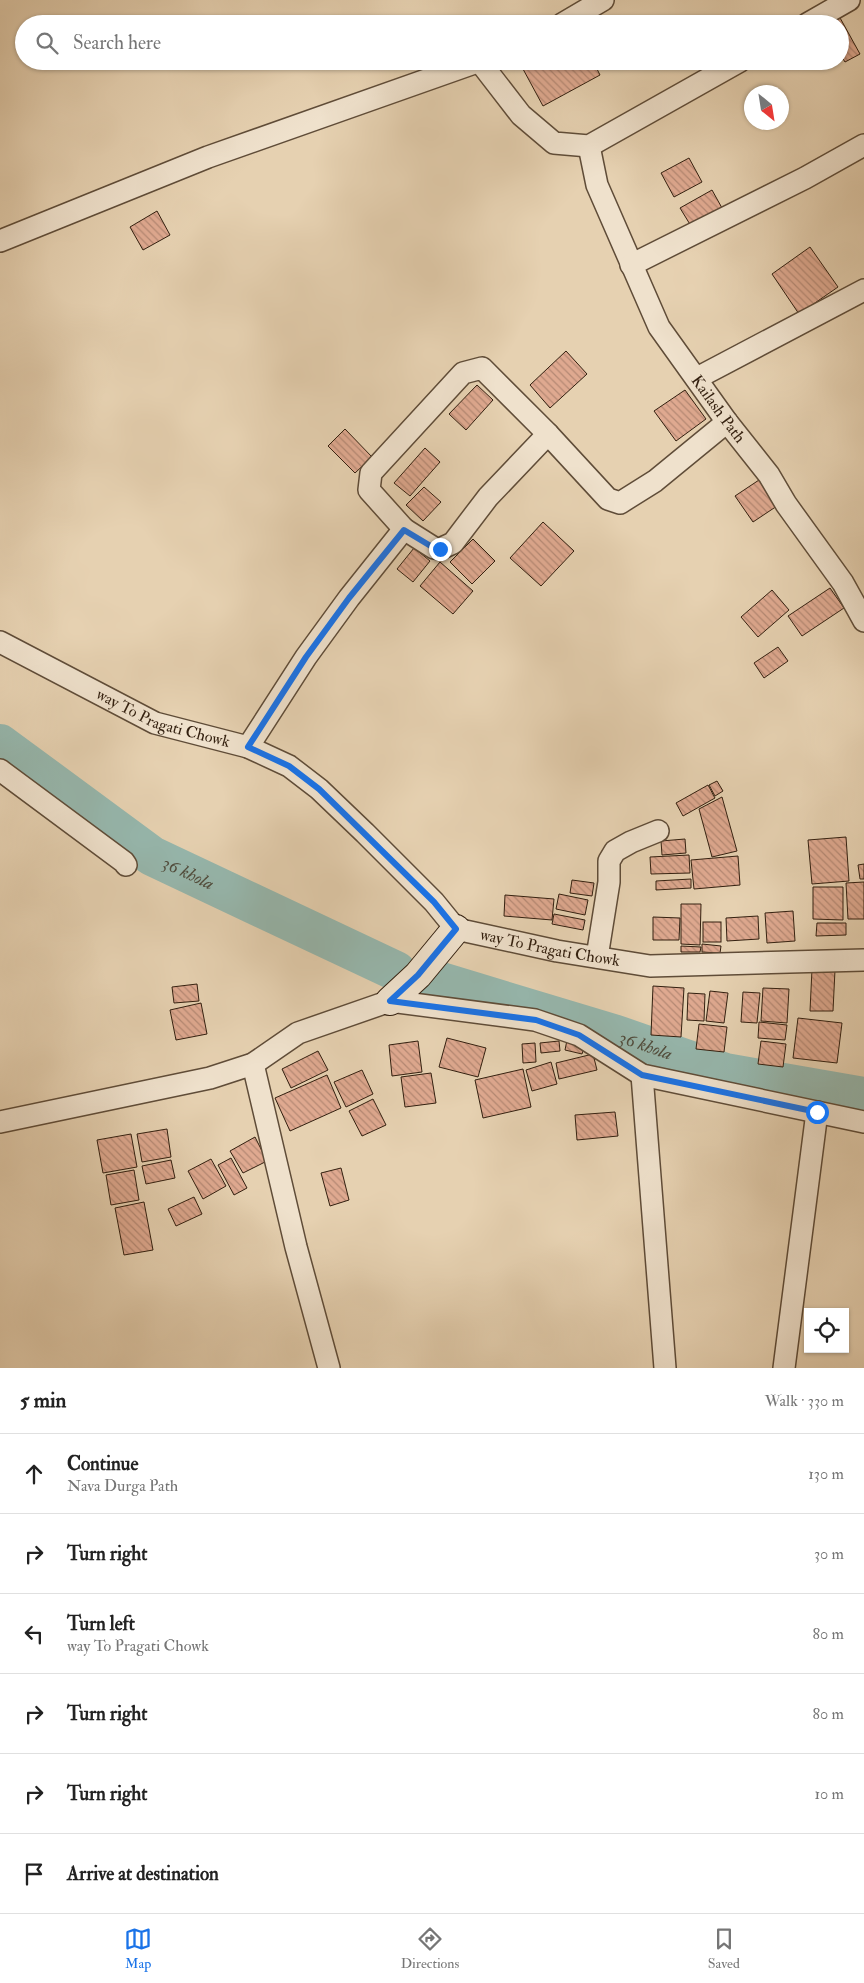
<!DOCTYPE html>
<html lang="en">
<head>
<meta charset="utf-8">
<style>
  :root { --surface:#fff; --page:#f2f2f2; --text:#222; --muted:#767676; --line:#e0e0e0; --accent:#1a73e8 }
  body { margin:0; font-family:"IM FELL Double Pica",serif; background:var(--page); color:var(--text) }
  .controls { position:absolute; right:15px; bottom:15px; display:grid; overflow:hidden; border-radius:0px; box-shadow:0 1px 4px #0004 }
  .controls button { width:45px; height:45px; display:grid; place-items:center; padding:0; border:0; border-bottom:1px solid var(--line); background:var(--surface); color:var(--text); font:25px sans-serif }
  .compass { position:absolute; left:744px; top:85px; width:45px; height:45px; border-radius:50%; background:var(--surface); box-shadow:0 1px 4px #0004; rotate:150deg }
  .stop { position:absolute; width:15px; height:15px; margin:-11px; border:4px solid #1a73e8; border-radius:50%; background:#fff }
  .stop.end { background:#1a73e8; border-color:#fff; box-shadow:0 1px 5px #0008 }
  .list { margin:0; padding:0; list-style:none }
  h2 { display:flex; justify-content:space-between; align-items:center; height:65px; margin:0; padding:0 20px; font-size:21px }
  h2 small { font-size:16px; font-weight:400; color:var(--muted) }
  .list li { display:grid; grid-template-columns:32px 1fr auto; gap:15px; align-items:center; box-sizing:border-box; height:80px; padding:0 20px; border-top:1px solid var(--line) }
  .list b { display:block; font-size:19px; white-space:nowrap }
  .list p { margin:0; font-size:16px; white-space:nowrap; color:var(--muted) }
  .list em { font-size:16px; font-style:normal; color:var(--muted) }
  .icon { flex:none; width:28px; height:28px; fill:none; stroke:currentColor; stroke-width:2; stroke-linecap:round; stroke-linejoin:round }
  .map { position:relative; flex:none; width:864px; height:1368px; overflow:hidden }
  .search { position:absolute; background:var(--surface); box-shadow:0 1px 4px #0004; left:15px; right:15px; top:15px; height:55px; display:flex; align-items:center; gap:12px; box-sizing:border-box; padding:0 18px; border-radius:28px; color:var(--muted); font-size:19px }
  .sheet { height:545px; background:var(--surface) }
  nav { display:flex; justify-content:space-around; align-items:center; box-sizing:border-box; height:70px; border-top:1px solid var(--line); background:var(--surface); font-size:14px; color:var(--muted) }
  nav a { display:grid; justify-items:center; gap:2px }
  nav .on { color:var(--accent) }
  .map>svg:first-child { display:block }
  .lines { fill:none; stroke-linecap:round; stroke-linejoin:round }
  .river { stroke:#96b7ad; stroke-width:40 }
  .building { fill:url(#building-back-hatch); stroke:#321f0f }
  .street-casing { stroke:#5f4c38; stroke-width:24 }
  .secondary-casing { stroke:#321f0f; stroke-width:30 }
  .street { stroke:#efe1cc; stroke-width:21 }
  .secondary { stroke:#efe1cc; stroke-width:28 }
  .route { stroke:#1a73e8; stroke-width:6 }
  .labels { text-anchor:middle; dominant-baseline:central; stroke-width:4.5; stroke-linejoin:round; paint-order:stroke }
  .street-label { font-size:16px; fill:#321f0f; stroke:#efe1cc }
  .water-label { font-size:18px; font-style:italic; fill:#504d3e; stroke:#efe1cc }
</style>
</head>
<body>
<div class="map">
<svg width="864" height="1368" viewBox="0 0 864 1368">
  <defs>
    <pattern id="building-back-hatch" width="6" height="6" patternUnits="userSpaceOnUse" patternTransform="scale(1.25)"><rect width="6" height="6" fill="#dfa990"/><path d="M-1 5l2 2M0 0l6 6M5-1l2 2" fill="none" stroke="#b58974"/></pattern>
  </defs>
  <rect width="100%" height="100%" fill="#e6d1b1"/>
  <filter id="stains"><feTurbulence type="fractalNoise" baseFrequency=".004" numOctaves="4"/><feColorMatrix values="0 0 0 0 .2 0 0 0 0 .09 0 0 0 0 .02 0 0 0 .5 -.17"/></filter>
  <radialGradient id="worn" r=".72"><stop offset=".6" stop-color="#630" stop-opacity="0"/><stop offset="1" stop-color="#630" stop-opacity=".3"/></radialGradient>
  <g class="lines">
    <!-- river -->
    <g class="river">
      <path id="s1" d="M0,744L152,856L396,971"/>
      <path id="s2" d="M431,979L616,1035L725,1073L864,1097"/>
    </g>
  </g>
  <!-- building -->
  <g class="building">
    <polygon points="839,16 860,54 845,62 840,54 840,24 825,24"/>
    <polygon points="537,61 593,61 600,75 543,106 523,69"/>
    <polygon points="689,158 702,182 674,197 661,173"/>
    <polygon points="712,190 722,208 691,226 680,208"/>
    <polygon points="157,211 170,235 143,250 130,227"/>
    <polygon points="810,247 838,287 799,314 772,274"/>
    <polygon points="566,351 587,374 550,408 530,385"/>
    <polygon points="477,385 493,400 466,430 449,414"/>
    <polygon points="685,390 706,419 676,441 654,411"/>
    <polygon points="345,429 372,457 355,473 328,446"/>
    <polygon points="425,448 440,462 410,496 394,483"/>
    <polygon points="762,478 780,504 753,522 735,496"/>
    <polygon points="424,487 441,502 423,521 406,505"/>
    <polygon points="543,522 574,551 541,586 510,558"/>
    <polygon points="473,539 495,561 472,584 450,562"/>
    <polygon points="414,548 430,561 413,582 397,569"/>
    <polygon points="440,562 473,591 453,614 420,586"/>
    <polygon points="830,588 844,608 802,636 788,616"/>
    <polygon points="772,590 789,610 758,637 741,617"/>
    <polygon points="778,647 788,661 764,678 754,663"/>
    <polygon points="717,781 723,791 715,796 709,785"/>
    <polygon points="708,785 715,798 683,816 676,803"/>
    <polygon points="722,797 737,851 712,857 699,809"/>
    <polygon points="846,837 849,881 812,884 808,840"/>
    <polygon points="685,839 686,853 662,855 661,841"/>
    <polygon points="689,855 690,873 651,874 650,857"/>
    <polygon points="738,856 740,885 694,889 691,860"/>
    <polygon points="864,864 864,879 860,879 858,865"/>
    <polygon points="691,879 691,888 656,890 656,881"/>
    <polygon points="572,880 594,883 592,896 570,893"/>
    <polygon points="864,882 864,919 848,919 846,883"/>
    <polygon points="813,887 843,887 843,920 813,919"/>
    <polygon points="559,894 588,900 585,915 556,909"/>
    <polygon points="505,895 554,899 552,920 504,916"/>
    <polygon points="681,904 701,904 700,945 681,944"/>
    <polygon points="793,911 795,941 767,943 765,913"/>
    <polygon points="554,914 585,920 583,930 552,924"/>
    <polygon points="758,916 759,939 727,941 726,918"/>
    <polygon points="653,917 680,918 679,940 653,940"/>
    <rect x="703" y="922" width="18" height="20"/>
    <polygon points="817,923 846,923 846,935 816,936"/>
    <polygon points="702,944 721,946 720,953 702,952"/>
    <polygon points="681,946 701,947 700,952 681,952"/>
    <polygon points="812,969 835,970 833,1011 810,1011"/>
    <polygon points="197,984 199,1001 174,1003 172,987"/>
    <polygon points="653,986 684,988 681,1037 651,1035"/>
    <polygon points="763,988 789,989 787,1023 761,1021"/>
    <polygon points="710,991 728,993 724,1023 706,1021"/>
    <polygon points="743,992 760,993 757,1023 741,1022"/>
    <polygon points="688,993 705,994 704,1021 687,1020"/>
    <polygon points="201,1003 207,1034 176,1040 170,1010"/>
    <polygon points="798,1018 842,1023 837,1063 793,1058"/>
    <polygon points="759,1022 787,1025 785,1040 758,1038"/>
    <polygon points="699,1024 727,1027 724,1052 696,1049"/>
    <polygon points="447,1038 486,1048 478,1077 439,1067"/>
    <polygon points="567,1040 585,1044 582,1054 565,1050"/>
    <polygon points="418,1041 422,1072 392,1076 389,1045"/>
    <polygon points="559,1041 560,1051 541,1053 540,1043"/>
    <polygon points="761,1041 786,1044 783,1067 758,1064"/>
    <polygon points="535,1043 536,1062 523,1063 522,1044"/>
    <polygon points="318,1051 328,1070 291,1088 282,1069"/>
    <polygon points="593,1054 597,1070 559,1079 556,1063"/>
    <polygon points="551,1062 557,1084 532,1091 526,1070"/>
    <polygon points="523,1069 531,1107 483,1118 475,1080"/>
    <polygon points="362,1070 373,1094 346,1107 334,1082"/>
    <polygon points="431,1073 436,1103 405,1107 401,1077"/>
    <polygon points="327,1075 341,1108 290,1131 275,1098"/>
    <polygon points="373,1099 386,1125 362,1136 349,1111"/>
    <polygon points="615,1112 618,1136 577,1140 575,1115"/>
    <polygon points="167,1129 171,1157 142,1162 137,1134"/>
    <polygon points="131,1134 137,1167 103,1173 97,1140"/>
    <polygon points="255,1137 267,1161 243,1173 230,1151"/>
    <polygon points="231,1158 247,1188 234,1195 218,1165"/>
    <polygon points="211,1159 226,1186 203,1199 188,1171"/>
    <polygon points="171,1160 175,1178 146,1184 142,1166"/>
    <polygon points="341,1168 349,1200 330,1206 321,1173"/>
    <polygon points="134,1170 139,1200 111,1205 106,1175"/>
    <polygon points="194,1197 202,1214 176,1226 168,1209"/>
    <polygon points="144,1202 153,1250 124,1255 115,1208"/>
  </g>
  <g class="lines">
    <defs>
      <g id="street">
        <polyline points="562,24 603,0"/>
        <polyline points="807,24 849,0"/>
        <polyline points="480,62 521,115 554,143 589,146 740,61"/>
        <path id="s3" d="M589,146L597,185L659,327L727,422L769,475L786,504L843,583L864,621"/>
        <polyline points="0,241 208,157 480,61"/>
        <polyline points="631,265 805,178 864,145"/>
        <polyline points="697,378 864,290"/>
        <polyline points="404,529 434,548 440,549 453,543 488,497 548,434"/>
        <path id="s4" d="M0,642L155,723L248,747L289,766L319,789L365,833L434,902L456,929L557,951L650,966L864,960"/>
        <polyline points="248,747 306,657 349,598 404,529 369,490 371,473 463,373 482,368 548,434 608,499 620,503 655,481 727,422"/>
        <polyline points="0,770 124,862 126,865"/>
        <polyline points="597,957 609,882 609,861 615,851 631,842 658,831"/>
        <polyline points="253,1064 296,1247 329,1368"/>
        <polyline points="642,1075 665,1368"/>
        <polyline points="0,1122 210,1078 253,1064 298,1033 390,1001 535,1020 579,1035 642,1075 864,1122"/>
        <polyline points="784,1368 817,1112"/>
      </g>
      <polyline id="secondary" points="390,1001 418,975 456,929"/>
    </defs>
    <!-- street casing -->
    <use href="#street" class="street-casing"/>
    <!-- secondary casing -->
    <use href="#secondary" class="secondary-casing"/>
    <!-- street -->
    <use href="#street" class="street"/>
    <!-- secondary -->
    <use href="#secondary" class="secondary"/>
  </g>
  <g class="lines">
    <!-- route -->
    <polyline class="route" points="440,549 434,548 404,530 349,598 306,657 248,747 289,766 319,789 434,902 456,929 418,975 390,1001 536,1020 579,1035 642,1075 817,1112"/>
  </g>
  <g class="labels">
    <!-- street labels -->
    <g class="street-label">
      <text stroke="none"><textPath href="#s3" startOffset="296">Kailash Path</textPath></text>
      <text stroke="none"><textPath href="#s4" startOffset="181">way To Pragati Chowk</textPath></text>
      <text stroke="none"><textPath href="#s4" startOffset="646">way To Pragati Chowk</textPath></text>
    </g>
    <!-- water labels -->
    <g class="water-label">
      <text stroke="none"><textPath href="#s1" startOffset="229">36 khola</textPath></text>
      <text stroke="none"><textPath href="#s2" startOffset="225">36 khola</textPath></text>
    </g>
  </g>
  <rect width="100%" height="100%" filter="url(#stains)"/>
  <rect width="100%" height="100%" fill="url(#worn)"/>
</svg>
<div class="controls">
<button><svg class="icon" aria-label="locate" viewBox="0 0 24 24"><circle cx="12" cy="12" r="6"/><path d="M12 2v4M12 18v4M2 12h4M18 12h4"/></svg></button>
</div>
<svg class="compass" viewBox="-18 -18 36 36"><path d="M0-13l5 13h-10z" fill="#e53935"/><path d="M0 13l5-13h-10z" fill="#767676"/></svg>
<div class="stop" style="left:817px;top:1112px"></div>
<div class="stop end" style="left:440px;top:549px"></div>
<div class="search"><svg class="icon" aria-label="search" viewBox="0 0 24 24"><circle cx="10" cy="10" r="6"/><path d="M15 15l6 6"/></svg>Search here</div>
</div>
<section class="sheet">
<h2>5 min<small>Walk · 330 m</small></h2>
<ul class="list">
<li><svg class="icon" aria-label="ahead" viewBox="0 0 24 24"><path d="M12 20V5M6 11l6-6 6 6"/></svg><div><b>Continue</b><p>Nava Durga Path</p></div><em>130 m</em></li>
<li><svg class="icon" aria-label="right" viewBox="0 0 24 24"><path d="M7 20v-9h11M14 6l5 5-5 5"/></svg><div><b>Turn right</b></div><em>30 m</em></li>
<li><svg class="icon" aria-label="left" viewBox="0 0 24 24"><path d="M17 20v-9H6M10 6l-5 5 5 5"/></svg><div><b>Turn left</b><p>way To Pragati Chowk</p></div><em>80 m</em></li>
<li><svg class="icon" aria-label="right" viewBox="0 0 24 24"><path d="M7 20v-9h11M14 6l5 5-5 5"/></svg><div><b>Turn right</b></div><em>80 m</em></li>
<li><svg class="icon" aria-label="right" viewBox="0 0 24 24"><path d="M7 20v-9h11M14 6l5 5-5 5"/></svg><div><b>Turn right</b></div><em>10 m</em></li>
<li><svg class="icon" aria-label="arrive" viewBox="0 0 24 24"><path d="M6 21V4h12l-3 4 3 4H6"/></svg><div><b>Arrive at destination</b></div></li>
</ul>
</section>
<nav>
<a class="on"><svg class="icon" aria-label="map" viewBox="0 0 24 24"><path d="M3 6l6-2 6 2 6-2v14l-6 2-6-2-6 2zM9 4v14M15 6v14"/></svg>Map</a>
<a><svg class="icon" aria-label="directions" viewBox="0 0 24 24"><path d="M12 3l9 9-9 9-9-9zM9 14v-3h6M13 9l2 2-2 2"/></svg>Directions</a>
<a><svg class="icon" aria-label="saved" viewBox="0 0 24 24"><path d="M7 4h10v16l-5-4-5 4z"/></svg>Saved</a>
</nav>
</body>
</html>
